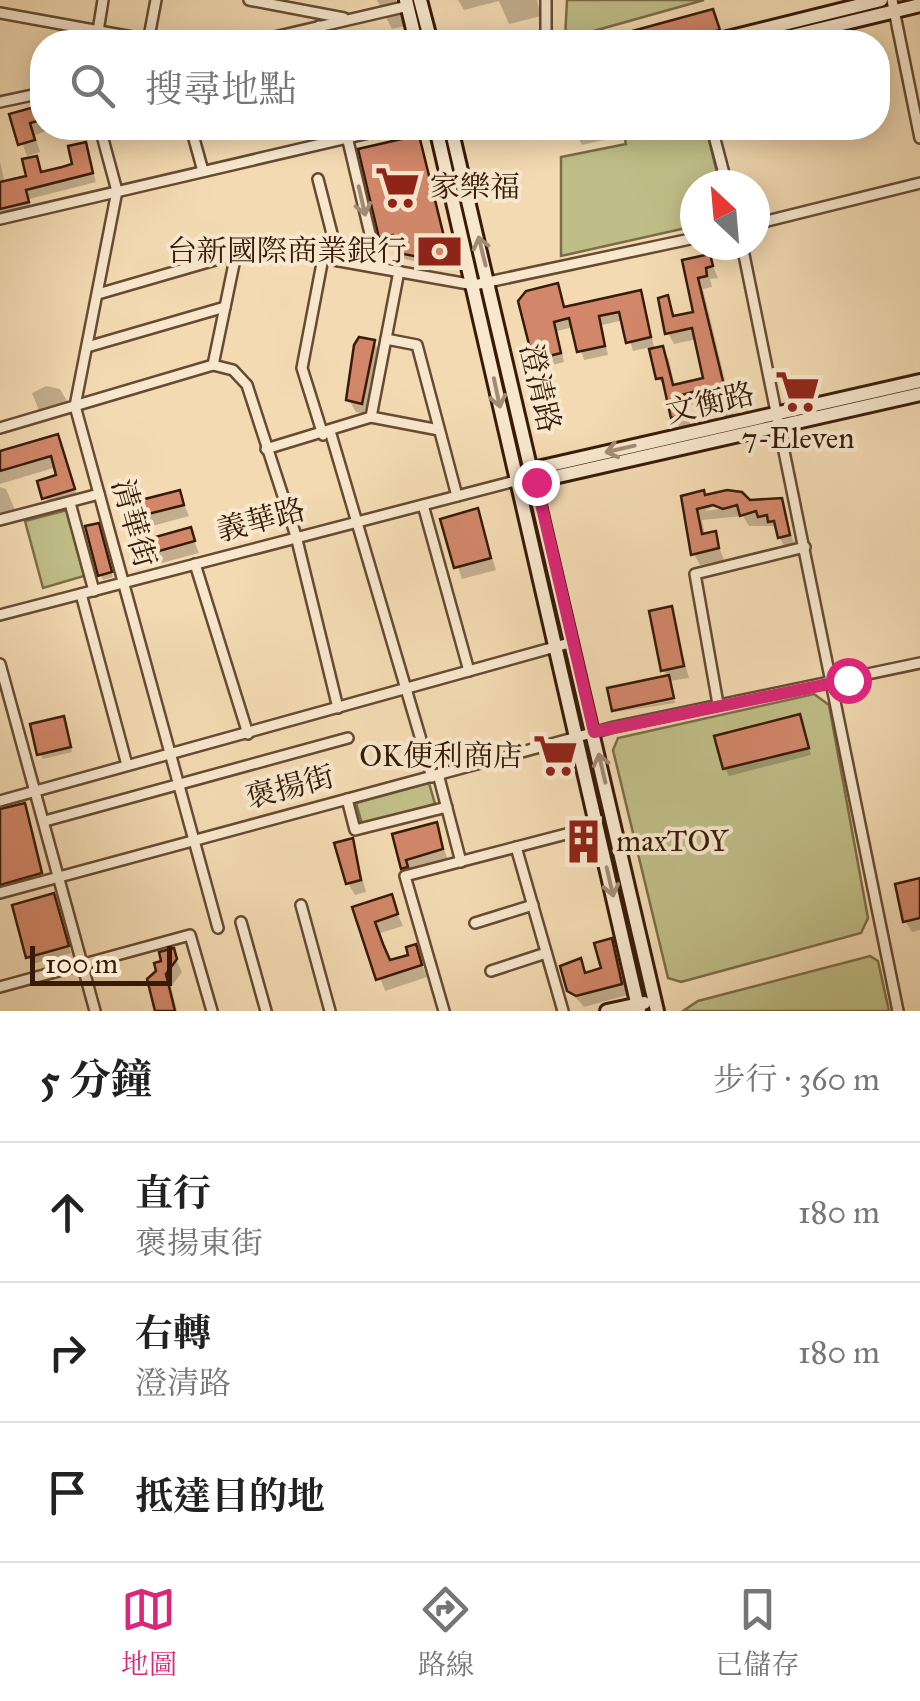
<!DOCTYPE html>
<html lang="zh-TW">
<head>
<meta charset="utf-8">
<style>
  :root { --surface:#fff; --page:#f6f6f6; --text:#222; --muted:#767676; --line:#e0e0e0; --accent:#db2777 }
  body { margin:0; font-family:"IM FELL Great Primer","Noto Serif TC",serif; background:var(--page); color:var(--text) }
  .compass { position:absolute; left:680px; top:170px; width:90px; height:90px; border-radius:50%; background:var(--surface); box-shadow:0 5px 25px #0003; rotate:334deg }
  .scale { position:absolute; left:30px; bottom:25px; width:142px; box-sizing:border-box; padding-left:10px; border:5px solid #371b08; border-top:0; font-size:28px; line-height:35px; white-space:nowrap; color:#371b08; -webkit-text-stroke:8px #f7e7cd; paint-order:stroke }
  .stop { position:absolute; width:30px; height:30px; margin:-22px; border:8px solid #db2777; border-radius:50%; background:#fff }
  .stop.end { background:#db2777; border-color:#fff; box-shadow:0 2px 10px #0008 }
  .list { margin:0; padding:0; list-style:none }
  h2 { display:flex; justify-content:space-between; align-items:center; height:130px; margin:0; padding:0 40px; font-size:42px }
  h2 small { font-size:32px; font-weight:400; color:var(--muted) }
  .list li { display:grid; grid-template-columns:65px 1fr auto; gap:30px; align-items:center; box-sizing:border-box; height:140px; padding:0 40px; border-top:2px solid var(--line) }
  .list b { display:block; font-size:38px; white-space:nowrap }
  .list p { margin:0; font-size:32px; white-space:nowrap; color:var(--muted) }
  .list em { font-size:32px; font-style:normal; color:var(--muted) }
  .icon { flex:none; width:55px; height:55px; fill:none; stroke:currentColor; stroke-width:2; stroke-linecap:round; stroke-linejoin:round }
  .map { position:relative; flex:none; width:920px; height:1011px; overflow:hidden }
  .search { position:absolute; background:var(--surface); box-shadow:0 5px 25px #0003; left:30px; right:30px; top:30px; height:110px; display:flex; align-items:center; gap:25px; box-sizing:border-box; padding:0 35px; border-radius:40px; color:var(--muted); font-size:38px }
  .sheet { height:550px; background:var(--surface) }
  nav { display:flex; justify-content:space-around; align-items:center; box-sizing:border-box; height:140px; border-top:2px solid var(--line); background:var(--surface); font-size:28px; color:var(--muted) }
  nav a { display:grid; justify-items:center; gap:5px }
  nav .on { color:var(--accent) }
  .map>svg:first-child { display:block }
  .green { fill:#c0be88; stroke:#7c6c48; stroke-width:2.5 }
  .shadow { fill:#0003 }
  .building { fill:#d2876a; stroke:#371b08; stroke-width:2.5 }
  .lines { fill:none; stroke-linecap:round; stroke-linejoin:round }
  .street-casing { stroke:#664b32; stroke-width:14 }
  .secondary-casing { stroke:#371b08; stroke-width:18 }
  .street { stroke:#f7e7cd; stroke-width:9 }
  .secondary { stroke:#f7e7cd; stroke-width:12 }
  .oneway { stroke:#a18b74 }
  .route { stroke:#db2777; stroke-width:12 }
  .labels { text-anchor:middle; dominant-baseline:central; stroke-width:8; stroke-linejoin:round; paint-order:stroke }
  .poi-label { font-size:30px; fill:#371b08; stroke:#f7e7cd; text-anchor:start }
  .street-label { font-size:30px; fill:#371b08; stroke:#f7e7cd }
</style>
</head>
<body>
<div class="map">
<svg width="920" height="1011" viewBox="0 0 920 1011">
  <rect width="100%" height="100%" fill="#f3dab2"/>
  <filter id="stains"><feTurbulence type="fractalNoise" baseFrequency=".002" numOctaves="4"/><feColorMatrix values="0 0 0 0 .2 0 0 0 0 .09 0 0 0 0 .02 0 0 0 .5 -.17"/></filter>
  <radialGradient id="worn" r=".72"><stop offset=".6" stop-color="#630" stop-opacity="0"/><stop offset="1" stop-color="#630" stop-opacity=".3"/></radialGradient>
  <!-- green -->
  <g class="green">
    <polygon points="567,0 704,0 565,39"/>
    <polygon points="622,128 706,128 720,185 695,185 695,226 561,256 561,157 626,144"/>
    <polygon points="67,510 84,576 43,588 25,521"/>
    <polygon points="814,694 829,705 868,918 861,933 681,982 668,978 613,750 618,738"/>
    <polygon points="429,783 435,804 362,824 356,803"/>
    <polygon points="870,956 878,961 889,1011 683,1011 698,1001"/>
  </g>
  <!-- shadow -->
  <g class="shadow">
    <polygon points="377,0 396,0 405,26 392,29"/>
    <polygon points="458,0 537,0 541,16 509,24 499,1 464,10"/>
    <polygon points="42,107 42,128 54,128 35,135 40,152 27,156 12,116"/>
    <polygon points="85,128 88,137 75,141 68,128"/>
    <polygon points="573,128 605,128 608,139 582,145"/>
    <polygon points="421,144 451,264 448,268 404,259 397,241 385,243 382,237"/>
    <polygon points="85,145 96,182 29,199 32,211 0,218 0,162 5,184 29,178 36,159 43,174 75,165"/>
    <polygon points="709,257 718,278 710,279 712,287 703,289 734,418 723,420 710,400 686,406 691,426 680,429 667,389 658,378 651,347 633,351 624,320 602,325 608,355 584,360 574,327 557,331 564,362 540,368 535,359 557,286 565,309 640,293 655,350 662,348 669,360 675,387 706,380 697,339 674,344 668,333 667,298 676,318 696,313 685,262"/>
    <polygon points="374,342 380,354 368,414 356,412 349,400"/>
    <polygon points="46,386 60,389 67,401 66,410 52,410 52,417 43,420 32,393"/>
    <polygon points="57,437 79,501 51,510 40,483 60,477 57,467 0,484 0,454"/>
    <polygon points="0,487 6,489 18,517 0,522"/>
    <polygon points="179,493 189,516 145,528 139,516"/>
    <polygon points="683,498 716,505 704,511 781,501 795,547 786,549 773,526 749,526 743,516 702,520 705,536 714,534 724,560 700,565 694,554"/>
    <polygon points="477,511 496,570 462,579 443,521"/>
    <polygon points="190,530 199,553 154,565 147,554"/>
    <polygon points="100,531 113,577 103,580 101,575"/>
    <polygon points="670,609 689,678 670,681 664,670"/>
    <polygon points="674,700 675,703 616,712"/>
    <polygon points="799,717 811,755 729,776 725,768"/>
    <polygon points="65,723 72,752 43,759 40,754"/>
    <polygon points="24,805 44,881 0,893 0,810"/>
    <polygon points="435,825 448,860 411,872 410,880 395,836"/>
    <polygon points="587,839 596,860 580,863 572,844"/>
    <polygon points="352,841 366,892 355,895 348,883"/>
    <polygon points="920,883 920,930 912,932 905,921"/>
    <polygon points="53,896 71,953 33,964 28,957"/>
    <polygon points="390,897 403,926 380,933 391,963 411,956 415,947 427,977 385,991 355,908"/>
    <polygon points="611,941 627,995 584,1007 569,990 580,961 588,974 604,970"/>
    <polygon points="172,951 182,972 171,987 177,1011 158,1011 150,980"/>
  </g>
  <!-- building -->
  <g class="building">
    <polygon points="713,9 720,30 668,42 592,42"/>
    <polygon points="38,106 41,120 30,123 35,140 18,145 9,114"/>
    <polygon points="419,135 449,257 445,262 398,253 393,235 379,238 358,149"/>
    <polygon points="86,142 93,173 26,190 29,202 0,209 0,182 26,176 22,159 37,156 41,172 62,167 72,164 68,146"/>
    <polygon points="710,254 713,266 706,268 707,276 698,278 729,406 714,410 704,389 682,395 686,415 671,418 662,378 656,379 649,349 663,346 673,385 703,378 692,328 665,334 658,298 668,295 673,316 693,312 682,260"/>
    <polygon points="558,283 564,307 641,290 651,337 626,343 619,312 599,316 605,346 577,352 569,318 554,322 561,353 533,360 518,301 526,291"/>
    <polygon points="359,337 375,340 362,404 346,400 354,345"/>
    <polygon points="58,434 75,489 42,499 37,481 56,475 51,456 0,471 0,451"/>
    <polygon points="180,490 184,505 136,517 133,502"/>
    <polygon points="704,490 705,495 727,490 742,492 750,500 782,498 790,535 778,538 774,521 768,522 767,515 758,517 756,511 740,516 737,505 723,509 713,505 697,509 702,534 716,531 719,548 691,555 681,496"/>
    <polygon points="478,508 491,558 454,568 440,519"/>
    <polygon points="99,523 112,572 98,576 85,526"/>
    <polygon points="191,527 195,541 145,555 141,541"/>
    <polygon points="672,606 684,666 661,671 649,611"/>
    <polygon points="669,675 674,698 612,711 607,688"/>
    <polygon points="800,714 809,748 723,769 714,736"/>
    <polygon points="64,716 71,747 37,755 30,724"/>
    <polygon points="25,803 42,873 0,885 0,809"/>
    <polygon points="437,822 443,849 406,860 408,867 401,869 392,834"/>
    <polygon points="353,838 361,880 346,884 334,843"/>
    <polygon points="920,878 920,918 903,922 895,884"/>
    <polygon points="54,893 69,946 26,958 12,905"/>
    <polygon points="392,894 398,914 375,922 383,944 390,960 408,955 406,947 416,944 422,965 376,980 352,907"/>
    <polygon points="612,938 622,984 576,996 567,991 560,966 581,958 585,973 601,968 594,943"/>
    <polygon points="174,948 177,959 166,974 175,1011 155,1011 147,979 156,971 154,963 161,961 159,952"/>
  </g>
  <g class="lines">
    <defs>
      <g id="street">
        <polyline points="249,0 344,18"/>
        <polyline points="546,0 546,42"/>
        <polyline points="892,0 920,138"/>
        <polyline points="0,13 149,40"/>
        <polyline points="319,26 323,42"/>
        <polyline points="98,31 103,0"/>
        <polyline points="148,42 156,0"/>
        <polyline points="253,42 408,6"/>
        <polyline points="0,102 42,93"/>
        <polyline points="100,128 117,191 75,406 218,928"/>
        <polyline points="191,128 203,171"/>
        <polyline points="345,128 375,255 374,267"/>
        <polyline points="712,128 727,185"/>
        <polyline points="318,179 339,261"/>
        <polyline points="0,219 390,128"/>
        <polyline points="755,224 920,183"/>
        <polyline points="742,245 898,1011"/>
        <polyline points="98,294 236,254"/>
        <polyline points="386,339 417,345 457,496"/>
        <polyline points="87,347 225,307"/>
        <polyline points="213,365 233,370 247,385 296,536 338,708"/>
        <polyline points="371,417 399,271"/>
        <polyline points="0,428 213,365 236,254 249,245 474,285 695,238"/>
        <polyline points="330,431 432,777"/>
        <polyline points="323,435 302,368 323,258"/>
        <polyline points="266,449 371,417 439,430"/>
        <polyline points="70,503 94,591"/>
        <polyline points="423,505 469,671"/>
        <polyline points="0,520 99,494"/>
        <polyline points="195,564 248,734"/>
        <polyline points="81,594 127,765"/>
        <polyline points="0,615 515,481"/>
        <polyline points="0,664 95,1011"/>
        <polyline points="718,704 695,574 805,547"/>
        <polyline points="438,774 461,862"/>
        <polyline points="347,799 355,830 447,807"/>
        <polyline points="0,801 573,642"/>
        <polyline points="45,821 348,738"/>
        <polyline points="516,847 563,1011"/>
        <polyline points="0,893 614,727 920,663"/>
        <polyline points="301,905 330,1011"/>
        <polyline points="241,922 266,1011"/>
        <polyline points="475,923 533,905"/>
        <polyline points="491,971 546,953"/>
        <polyline points="0,987 190,935 212,1011"/>
        <polyline points="444,1011 405,876 597,826"/>
      </g>
      <g id="secondary">
        <polyline points="406,0 416,42"/>
        <polyline points="420,0 431,42"/>
        <polyline points="711,42 881,0"/>
        <polyline points="767,42 920,5"/>
        <polyline points="436,128 639,1011"/>
        <polyline points="451,128 657,1011"/>
        <polyline points="515,481 533,469 920,381"/>
        <polyline points="532,482 920,394"/>
        <polyline points="607,1011 644,1003"/>
      </g>
    </defs>
    <!-- street casing -->
    <use href="#street" class="street-casing"/>
    <!-- secondary casing -->
    <use href="#secondary" class="secondary-casing"/>
    <!-- street -->
    <use href="#street" class="street"/>
    <!-- secondary -->
    <use href="#secondary" class="secondary"/>
  </g>
  <!-- one-way arrows -->
  <defs><path id="oneway-shaft" d="M-6 0H5M1.5-3L5.5 0L1.5 3" fill="none" stroke-width="1.6" stroke-linecap="round" stroke-linejoin="round" transform="scale(2.5)"/></defs>
  <g class="oneway">
    <use href="#oneway-shaft" transform="translate(362 201) rotate(77)"/>
    <use href="#oneway-shaft" transform="translate(482 251) rotate(-104)"/>
    <use href="#oneway-shaft" transform="translate(497 393) rotate(78)"/>
    <use href="#oneway-shaft" transform="translate(620 449) rotate(167)"/>
    <use href="#oneway-shaft" transform="translate(602 768) rotate(-103)"/>
    <use href="#oneway-shaft" transform="translate(610 882) rotate(77)"/>
  </g>
  <g class="lines">
    <!-- route -->
    <polyline class="route" points="536,482 594,732 848,680"/>
  </g>
  <!-- icons -->
  <defs>
    <symbol id="supermarket-bare" viewBox="-9 -9 18 18"><path d="M-6-5.5h2.5l.6 2H6L4.5 2H-2.5L-4.4-4H-6ZM-1.5 3.2a1.3 1.3 0 1 0 .1 0ZM3 3.2a1.3 1.3 0 1 0 .1 0Z" fill="#8f2418" stroke="#f7e7cd" stroke-width="2.5" paint-order="stroke"/></symbol>
    <symbol id="bank-bare" viewBox="-9 -9 18 18"><path d="M-6-4H6V4H-6ZM0-2.3a2.3 2.3 0 1 0 0 4.6a2.3 2.3 0 1 0 0-4.6Z" fill="#8f2418" stroke="#f7e7cd" stroke-width="2.5" paint-order="stroke"/></symbol>
    <symbol id="building-bare" viewBox="-9 -9 18 18"><path d="M-4-6H4V6H1V3H-1V6H-4ZM-2.5-4.3h1.7v1.8h-1.7ZM.8-4.3h1.7v1.8H.8ZM-2.5-1h1.7V.8h-1.7ZM.8-1h1.7V.8H.8Z" fill="#8f2418" stroke="#f7e7cd" stroke-width="2.5" paint-order="stroke"/></symbol>
  </defs>
  <g fill-rule="evenodd">
    <use href="#supermarket-bare" x="366" y="156" width="63" height="63"/>
    <use href="#bank-bare" x="408" y="220" width="63" height="63"/>
    <use href="#supermarket-bare" x="766" y="360" width="63" height="63"/>
    <use href="#supermarket-bare" x="524" y="724" width="63" height="63"/>
    <use href="#building-bare" x="552" y="810" width="63" height="63"/>
  </g>
  <g class="labels">
    <!-- poi labels -->
    <g class="poi-label">
      <text x="430" y="187">家樂福</text>
      <text x="407" y="251" text-anchor="end">台新國際商業銀行</text>
      <text x="798" y="438" text-anchor="middle">7-Eleven</text>
      <text x="523" y="756" text-anchor="end">OK便利商店</text>
      <text x="616" y="841">maxTOY</text>
    </g>
    <!-- street labels -->
    <g class="street-label">
      <text transform="translate(540 388) rotate(77)">澄清路</text>
      <text transform="translate(710 403) rotate(-13)">文衡路</text>
      <text transform="translate(261 520) rotate(-15)">義華路</text>
      <text transform="translate(134 523) rotate(74)">清華街</text>
      <text transform="translate(290 787) rotate(-15)">褒揚街</text>
    </g>
  </g>
  <rect width="100%" height="100%" filter="url(#stains)"/>
  <rect width="100%" height="100%" fill="url(#worn)"/>
</svg>
<svg class="compass" viewBox="-18 -18 36 36"><path d="M0-13l5 13h-10z" fill="#e53935"/><path d="M0 13l5-13h-10z" fill="#767676"/></svg>
<div class="scale">100 m</div>
<div class="stop" style="left:848px;top:680px"></div>
<div class="stop end" style="left:536px;top:482px"></div>
<div class="search"><svg class="icon" aria-label="search" viewBox="0 0 24 24"><circle cx="10" cy="10" r="6"/><path d="M15 15l6 6"/></svg>搜尋地點</div>
</div>
<section class="sheet">
<h2>5 分鐘<small>步行 · 360 m</small></h2>
<ul class="list">
<li><svg class="icon" aria-label="ahead" viewBox="0 0 24 24"><path d="M12 20V5M6 11l6-6 6 6"/></svg><div><b>直行</b><p>褒揚東街</p></div><em>180 m</em></li>
<li><svg class="icon" aria-label="right" viewBox="0 0 24 24"><path d="M7 20v-9h11M14 6l5 5-5 5"/></svg><div><b>右轉</b><p>澄清路</p></div><em>180 m</em></li>
<li><svg class="icon" aria-label="arrive" viewBox="0 0 24 24"><path d="M6 21V4h12l-3 4 3 4H6"/></svg><div><b>抵達目的地</b></div></li>
</ul>
</section>
<nav>
<a class="on"><svg class="icon" aria-label="map" viewBox="0 0 24 24"><path d="M3 6l6-2 6 2 6-2v14l-6 2-6-2-6 2zM9 4v14M15 6v14"/></svg>地圖</a>
<a><svg class="icon" aria-label="directions" viewBox="0 0 24 24"><path d="M12 3l9 9-9 9-9-9zM9 14v-3h6M13 9l2 2-2 2"/></svg>路線</a>
<a><svg class="icon" aria-label="saved" viewBox="0 0 24 24"><path d="M7 4h10v16l-5-4-5 4z"/></svg>已儲存</a>
</nav>
</body>
</html>
